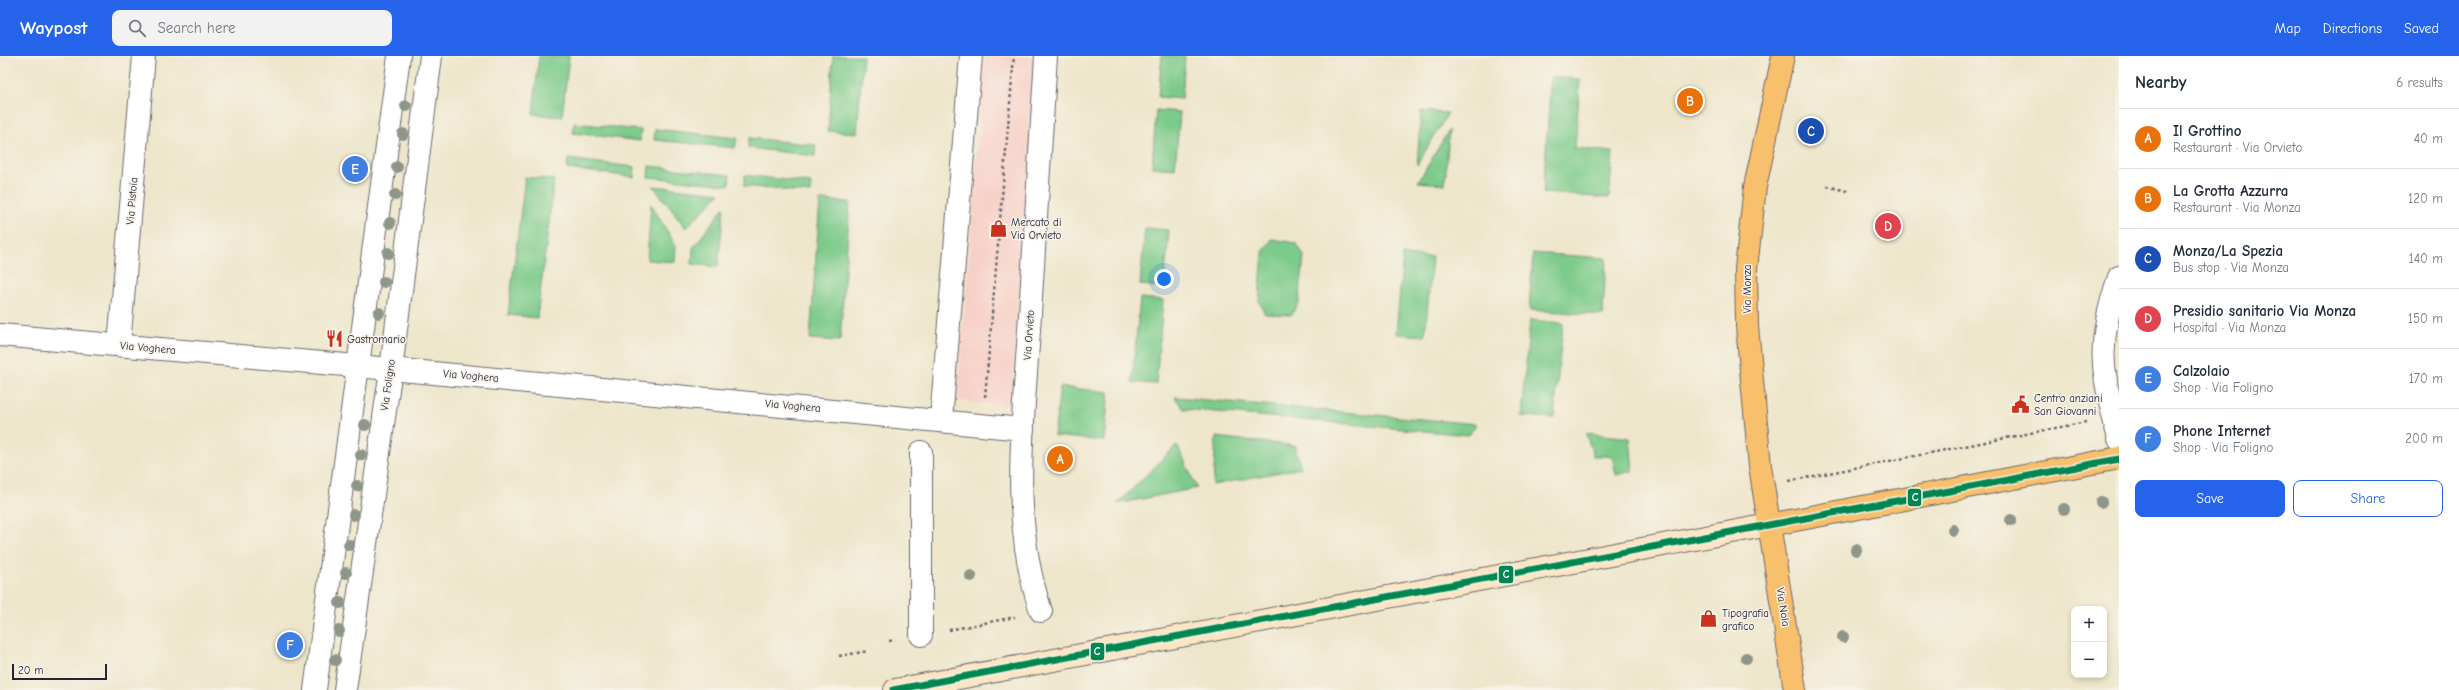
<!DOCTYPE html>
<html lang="en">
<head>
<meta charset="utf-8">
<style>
  :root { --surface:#fff; --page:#f2f2f3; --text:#1f2937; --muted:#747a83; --line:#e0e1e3; --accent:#2563eb }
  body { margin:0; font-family:"Comic Neue",sans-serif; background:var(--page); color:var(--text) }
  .controls { position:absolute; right:12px; bottom:12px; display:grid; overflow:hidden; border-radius:8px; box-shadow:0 2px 6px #0003 }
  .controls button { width:36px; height:36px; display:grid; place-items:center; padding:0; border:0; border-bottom:1px solid var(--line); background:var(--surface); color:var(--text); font:20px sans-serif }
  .scale { position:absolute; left:12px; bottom:10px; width:95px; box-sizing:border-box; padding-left:4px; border:2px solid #22223b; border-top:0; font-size:11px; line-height:14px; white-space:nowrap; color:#22223b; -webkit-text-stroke:3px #f7f3e8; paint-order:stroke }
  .you { position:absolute; left:1164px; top:223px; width:14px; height:14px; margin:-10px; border:3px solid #fff; border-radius:50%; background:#1a73e8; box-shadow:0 0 0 6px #1a73e833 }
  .badge { display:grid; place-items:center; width:26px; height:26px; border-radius:50%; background:var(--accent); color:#fff; font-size:13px; font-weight:700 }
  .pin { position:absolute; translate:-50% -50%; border:2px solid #fff; box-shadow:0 1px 4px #0006 }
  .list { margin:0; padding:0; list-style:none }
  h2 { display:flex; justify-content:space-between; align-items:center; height:52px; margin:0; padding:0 16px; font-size:17px }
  h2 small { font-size:13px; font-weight:400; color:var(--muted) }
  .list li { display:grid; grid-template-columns:26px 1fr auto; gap:12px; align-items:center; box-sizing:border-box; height:60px; padding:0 16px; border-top:1px solid var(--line) }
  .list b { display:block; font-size:15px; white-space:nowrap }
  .list p { margin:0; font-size:13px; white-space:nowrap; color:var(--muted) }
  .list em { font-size:13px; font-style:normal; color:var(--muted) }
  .actions { display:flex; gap:8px; padding:12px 16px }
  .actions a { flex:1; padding:9px 0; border:1px solid var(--accent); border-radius:8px; text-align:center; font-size:14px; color:var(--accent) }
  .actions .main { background:var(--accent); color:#fff }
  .icon { flex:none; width:22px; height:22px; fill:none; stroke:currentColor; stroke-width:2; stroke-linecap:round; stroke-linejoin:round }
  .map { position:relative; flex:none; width:2119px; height:634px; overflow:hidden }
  header { display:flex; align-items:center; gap:24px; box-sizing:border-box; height:56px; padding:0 20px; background:var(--accent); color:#fff }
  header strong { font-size:19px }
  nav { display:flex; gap:22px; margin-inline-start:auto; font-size:14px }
  .search { width:280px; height:36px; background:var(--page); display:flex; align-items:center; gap:10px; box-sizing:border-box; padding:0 14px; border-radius:8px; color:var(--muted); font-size:15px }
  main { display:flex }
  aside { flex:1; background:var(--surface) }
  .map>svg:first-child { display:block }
  .built { fill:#f7d1c8 }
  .green { fill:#7dcb8a; stroke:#507662 }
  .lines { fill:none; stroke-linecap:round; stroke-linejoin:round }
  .street-casing { stroke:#69676d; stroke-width:24 }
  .secondary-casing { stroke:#69676d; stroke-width:24 }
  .primary-casing { stroke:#69676d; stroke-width:24 }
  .path { stroke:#69676d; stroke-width:2.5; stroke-dasharray:3 3; stroke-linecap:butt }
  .street { stroke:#fff; stroke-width:22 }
  .secondary { stroke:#fce5c4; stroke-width:22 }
  .primary { stroke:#f8bf6c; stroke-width:22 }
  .metro-1-casing { stroke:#f7f3e8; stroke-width:10 }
  .metro-1 { stroke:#008751; stroke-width:7 }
  .tree { fill:#8d9689 }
  .labels { text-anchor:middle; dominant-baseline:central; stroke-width:3; stroke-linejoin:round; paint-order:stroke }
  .street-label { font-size:11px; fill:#22223b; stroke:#f7f3e8 }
  .poi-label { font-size:11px; fill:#22223b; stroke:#f7f3e8; text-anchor:start }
  .line-badge { stroke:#f7f3e8; stroke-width:1.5 }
  .badge-label { font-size:11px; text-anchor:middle; font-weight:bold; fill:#fff }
</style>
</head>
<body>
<header>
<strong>Waypost</strong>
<div class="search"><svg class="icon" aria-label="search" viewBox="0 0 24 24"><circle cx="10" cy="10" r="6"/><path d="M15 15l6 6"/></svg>Search here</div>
<nav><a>Map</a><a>Directions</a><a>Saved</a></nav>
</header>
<main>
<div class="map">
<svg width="2119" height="634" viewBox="0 0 2119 634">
  <rect width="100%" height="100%" fill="#f7f3e8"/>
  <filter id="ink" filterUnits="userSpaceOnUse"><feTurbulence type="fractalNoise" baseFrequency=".025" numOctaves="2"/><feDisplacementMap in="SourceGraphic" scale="8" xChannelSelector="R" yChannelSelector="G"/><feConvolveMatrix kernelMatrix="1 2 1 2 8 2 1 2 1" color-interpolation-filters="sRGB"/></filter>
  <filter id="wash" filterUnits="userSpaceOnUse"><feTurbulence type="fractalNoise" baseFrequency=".012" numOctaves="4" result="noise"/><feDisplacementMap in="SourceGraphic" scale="16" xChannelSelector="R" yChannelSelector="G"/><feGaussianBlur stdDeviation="0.9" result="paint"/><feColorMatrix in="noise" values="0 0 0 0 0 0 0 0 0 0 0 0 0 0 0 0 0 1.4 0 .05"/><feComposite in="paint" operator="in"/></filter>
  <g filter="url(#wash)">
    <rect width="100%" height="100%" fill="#eee6cb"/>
    <!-- built -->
    <polygon class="built" points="985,0 1038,0 1011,350 957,345"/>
    <!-- green -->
    <g class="green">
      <polygon points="539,0 569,0 562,61 533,58"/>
      <polygon points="833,0 863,0 857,77 828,75"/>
      <polygon points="1162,0 1185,0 1182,43 1158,41"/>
      <polygon points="1551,21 1580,23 1575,92 1613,96 1609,142 1543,137"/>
      <polygon points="1156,54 1180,56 1175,113 1152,111"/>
      <polygon points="1421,55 1448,57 1417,109"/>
      <polygon points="574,67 641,74 640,85 573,77"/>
      <polygon points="655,73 737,82 735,92 654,84"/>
      <polygon points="1449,74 1445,128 1418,126"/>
      <polygon points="749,82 816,89 815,100 748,92"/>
      <polygon points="568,103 635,111 634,121 567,113"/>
      <polygon points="649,110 730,119 729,129 648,121"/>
      <polygon points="745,119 811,127 810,137 744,130"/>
      <polygon points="525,121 554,124 537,262 508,259"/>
      <polygon points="653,130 720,137 686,172"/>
      <polygon points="820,144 850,146 840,285 810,283"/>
      <polygon points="651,148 676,190 675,206 647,204"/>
      <polygon points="724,151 718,211 692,208 693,192"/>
      <polygon points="1145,172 1169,174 1164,231 1140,229"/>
      <polygon points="1272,183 1296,187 1304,200 1299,247 1291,259 1265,258 1259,245 1263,196"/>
      <polygon points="1533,197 1606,202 1603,259 1529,254"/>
      <polygon points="1403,199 1432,201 1425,280 1396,278"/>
      <polygon points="1140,242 1163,244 1156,328 1132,326"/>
      <polygon points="1530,264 1563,267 1554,362 1521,360"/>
      <polygon points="1060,331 1109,336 1104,385 1054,380"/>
      <polygon points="1175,341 1477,368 1468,379 1183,353"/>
      <polygon points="1586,377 1630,382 1633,415 1616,419 1612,400 1593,400"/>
      <polygon points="1216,381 1295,390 1301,412 1213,429"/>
      <polygon points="1177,389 1197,432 1117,448"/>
    </g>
  </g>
  <g filter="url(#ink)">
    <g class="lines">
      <defs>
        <g id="street">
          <path d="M2119,221C2096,291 2101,312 2119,383"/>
          <polyline points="0,279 391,313 1023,373"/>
          <polyline points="119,289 144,0"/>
          <polyline points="941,364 971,0"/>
          <path d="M1041,555C1010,465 1023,369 1029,274C1035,183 1040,91 1046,0"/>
          <polyline points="921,579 921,396"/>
          <polyline points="315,634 399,0"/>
          <polyline points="345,634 391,313 431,0"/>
        </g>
        <polyline id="secondary" points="895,634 1769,469"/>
        <g id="primary">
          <polyline points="1783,0 1755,131 1746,213 1747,270 1760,410 1795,634"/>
          <polyline points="1769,469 2119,402"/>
        </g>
      </defs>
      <!-- street casing -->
      <use href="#street" class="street-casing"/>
      <!-- secondary casing -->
      <use href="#secondary" class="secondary-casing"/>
      <!-- primary casing -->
      <use href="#primary" class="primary-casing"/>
      <!-- path -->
      <g class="path">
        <polyline points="1827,130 1850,136"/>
        <polyline points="985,341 1014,0"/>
        <polyline points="1789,425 2086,366"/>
        <polyline points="949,574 1015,561"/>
        <polyline points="889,585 895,584"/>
        <polyline points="839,600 868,595"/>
      </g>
      <!-- street -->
      <use href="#street" class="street"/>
      <!-- secondary -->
      <use href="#secondary" class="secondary"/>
      <!-- primary -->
      <use href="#primary" class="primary"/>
      <defs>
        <polyline id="metro-1" points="893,634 2119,403"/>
      </defs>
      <!-- metro-1 casing -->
      <use href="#metro-1" class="metro-1-casing"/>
      <!-- metro-1 -->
      <use href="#metro-1" class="metro-1"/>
    </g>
    <!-- trees -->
    <g class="tree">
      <circle cx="406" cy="50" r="6"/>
      <circle cx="403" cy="78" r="6"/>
      <circle cx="397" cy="111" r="6"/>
      <circle cx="395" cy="139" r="6"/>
      <circle cx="390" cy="167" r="6"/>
      <circle cx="388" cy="197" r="6"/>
      <circle cx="384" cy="226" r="6"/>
      <circle cx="379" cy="257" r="6"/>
      <circle cx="365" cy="369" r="6"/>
      <circle cx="361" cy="399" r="6"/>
      <circle cx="357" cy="430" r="6"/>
      <circle cx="2101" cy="446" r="6"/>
      <circle cx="2064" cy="453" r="6"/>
      <circle cx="354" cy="459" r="6"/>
      <circle cx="2011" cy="464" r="6"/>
      <circle cx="1953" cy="474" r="6"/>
      <circle cx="349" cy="489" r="6"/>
      <circle cx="1856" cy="494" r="6"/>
      <circle cx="346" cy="517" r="6"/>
      <circle cx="971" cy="520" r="6"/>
      <circle cx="340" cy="547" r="6"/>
      <circle cx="339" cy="575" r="6"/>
      <circle cx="1843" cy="581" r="6"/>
      <circle cx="1746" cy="602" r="6"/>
      <circle cx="335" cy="604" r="6"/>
    </g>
  </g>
  <!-- icons -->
  <defs>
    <symbol id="shop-bare" viewBox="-9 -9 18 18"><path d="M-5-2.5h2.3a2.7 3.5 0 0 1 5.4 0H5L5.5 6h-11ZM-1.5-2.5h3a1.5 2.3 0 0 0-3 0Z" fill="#c8321e" stroke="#f7f3e8" stroke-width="2.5" paint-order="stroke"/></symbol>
    <symbol id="restaurant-bare" viewBox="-9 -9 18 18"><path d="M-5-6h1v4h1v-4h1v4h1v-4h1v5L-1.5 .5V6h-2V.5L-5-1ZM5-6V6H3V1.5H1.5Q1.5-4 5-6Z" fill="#c8321e" stroke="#f7f3e8" stroke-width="2.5" paint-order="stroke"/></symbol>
    <symbol id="civic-bare" viewBox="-9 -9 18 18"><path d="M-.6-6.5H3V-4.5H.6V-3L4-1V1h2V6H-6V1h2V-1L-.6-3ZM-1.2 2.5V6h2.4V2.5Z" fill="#c8321e" stroke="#f7f3e8" stroke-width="2.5" paint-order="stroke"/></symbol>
  </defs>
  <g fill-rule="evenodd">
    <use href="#shop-bare" x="986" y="160" width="25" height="25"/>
    <use href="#restaurant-bare" x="322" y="270" width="25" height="25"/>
    <use href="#civic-bare" x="2008" y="336" width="25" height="25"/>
    <use href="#shop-bare" x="1696" y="550" width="25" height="25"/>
  </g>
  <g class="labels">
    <!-- street labels -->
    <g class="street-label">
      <text transform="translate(132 145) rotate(-85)">Via Pistoia</text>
      <text transform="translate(1747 233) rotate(-90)">Via Monza</text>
      <text transform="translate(1029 279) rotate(-86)">Via Orvieto</text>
      <text transform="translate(148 292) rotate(5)">Via Voghera</text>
      <text transform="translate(471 320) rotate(5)">Via Voghera</text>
      <text transform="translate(388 329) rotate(-82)">Via Foligno</text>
      <text transform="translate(793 350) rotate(5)">Via Voghera</text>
      <text transform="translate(1783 551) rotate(81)">Via Nola</text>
    </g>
    <!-- poi labels -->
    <g class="poi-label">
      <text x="1011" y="166">Mercato di<tspan x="1011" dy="13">Via Orvieto</tspan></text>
      <text x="347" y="283">Gastromario</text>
      <text x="2034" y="342">Centro anziani<tspan x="2034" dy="13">San Giovanni</tspan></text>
      <text x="1722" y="557">Tipografia<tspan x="1722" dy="13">grafico</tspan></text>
    </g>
  </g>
  <g class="line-badge">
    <rect x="1907" y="432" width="15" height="19" rx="4" fill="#008751"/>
    <rect x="1498" y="509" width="16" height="19" rx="4" fill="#008751"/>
    <rect x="1090" y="586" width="15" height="19" rx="4" fill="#008751"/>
  </g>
  <g class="badge-label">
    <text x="1915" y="445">C</text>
    <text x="1506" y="522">C</text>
    <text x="1097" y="599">C</text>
  </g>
</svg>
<div class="controls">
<button>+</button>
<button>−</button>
</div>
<div class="scale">20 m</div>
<div class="you"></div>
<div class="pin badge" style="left:1060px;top:403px;background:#e8710a">A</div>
<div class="pin badge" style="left:1690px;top:45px;background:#e8710a">B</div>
<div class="pin badge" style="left:1811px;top:75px;background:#1a4fb4">C</div>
<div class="pin badge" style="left:1888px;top:170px;background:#e0444e">D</div>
<div class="pin badge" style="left:355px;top:113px;background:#3f7fe0">E</div>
<div class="pin badge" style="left:290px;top:589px;background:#3f7fe0">F</div>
</div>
<aside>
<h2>Nearby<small>6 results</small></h2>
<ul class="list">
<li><span class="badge" style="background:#e8710a">A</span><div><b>Il Grottino</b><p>Restaurant · Via Orvieto</p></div><em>40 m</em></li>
<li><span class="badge" style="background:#e8710a">B</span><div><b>La Grotta Azzurra</b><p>Restaurant · Via Monza</p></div><em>120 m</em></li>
<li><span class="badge" style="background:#1a4fb4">C</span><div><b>Monza/La Spezia</b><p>Bus stop · Via Monza</p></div><em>140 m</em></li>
<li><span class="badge" style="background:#e0444e">D</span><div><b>Presidio sanitario Via Monza</b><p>Hospital · Via Monza</p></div><em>150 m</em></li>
<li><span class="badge" style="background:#3f7fe0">E</span><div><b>Calzolaio</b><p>Shop · Via Foligno</p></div><em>170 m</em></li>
<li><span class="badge" style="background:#3f7fe0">F</span><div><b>Phone Internet</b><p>Shop · Via Foligno</p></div><em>200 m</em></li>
</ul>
<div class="actions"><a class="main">Save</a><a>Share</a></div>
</aside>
</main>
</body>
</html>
